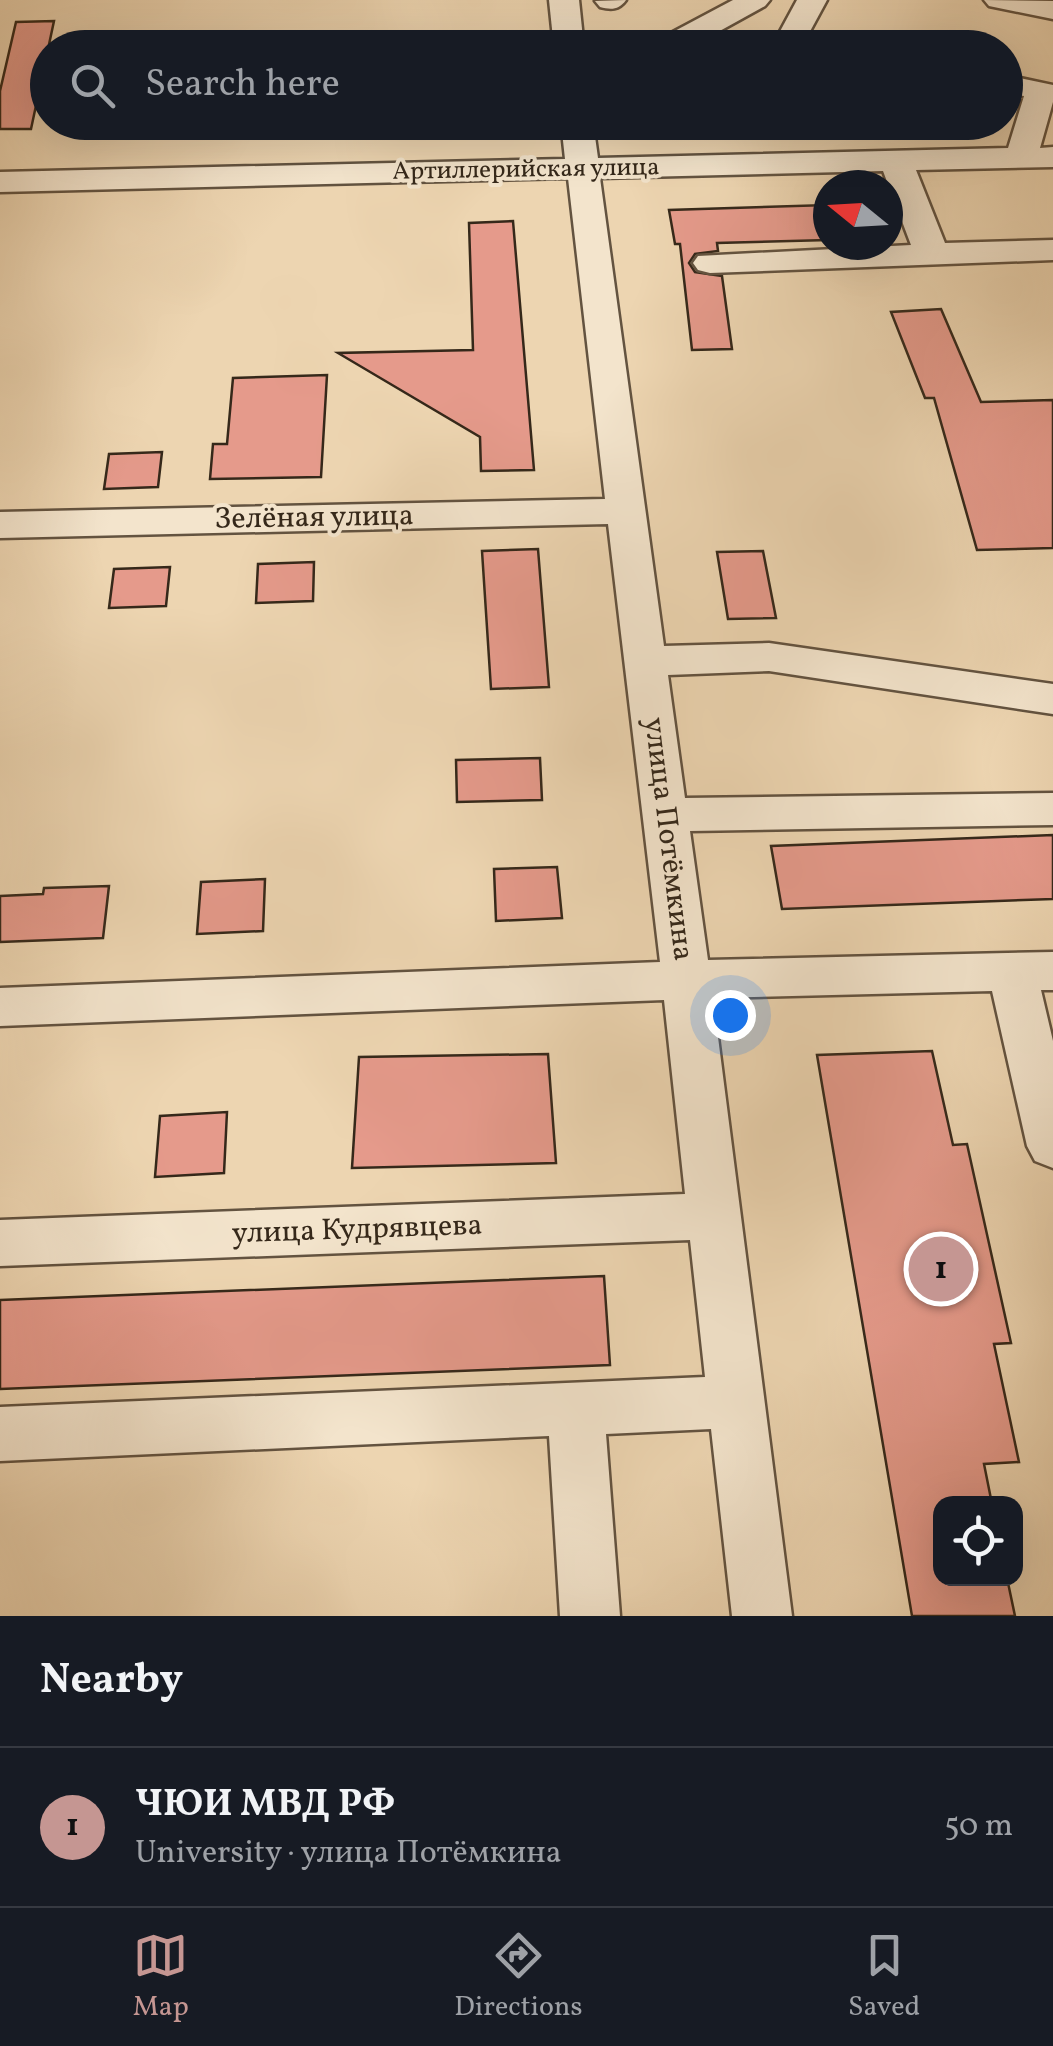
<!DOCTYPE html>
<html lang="en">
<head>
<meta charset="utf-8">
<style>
  :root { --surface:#171b24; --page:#20242c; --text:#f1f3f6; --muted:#9ea1a6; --line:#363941; --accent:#c59692 }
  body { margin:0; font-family:Vollkorn,serif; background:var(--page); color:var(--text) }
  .controls { position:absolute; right:30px; bottom:30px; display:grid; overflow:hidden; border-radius:20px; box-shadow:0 10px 40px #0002 }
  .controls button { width:90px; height:90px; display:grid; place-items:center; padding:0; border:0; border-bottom:2px solid var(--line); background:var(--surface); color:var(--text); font:50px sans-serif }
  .compass { position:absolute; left:813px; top:170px; width:90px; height:90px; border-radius:50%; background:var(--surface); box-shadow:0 10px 40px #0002; rotate:288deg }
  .you { position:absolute; left:730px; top:1015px; width:35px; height:35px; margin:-25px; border:8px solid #fff; border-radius:50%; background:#1a73e8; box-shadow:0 0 0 15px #1a73e833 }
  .badge { display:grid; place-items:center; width:65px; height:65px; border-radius:50%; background:var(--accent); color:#111; font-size:32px; font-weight:700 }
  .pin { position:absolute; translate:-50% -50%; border:5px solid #fff; box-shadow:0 2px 10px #0006 }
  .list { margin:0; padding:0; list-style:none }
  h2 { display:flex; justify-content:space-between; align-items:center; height:130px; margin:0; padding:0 40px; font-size:42px }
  h2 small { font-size:32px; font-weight:400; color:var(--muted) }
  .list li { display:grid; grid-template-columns:65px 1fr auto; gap:30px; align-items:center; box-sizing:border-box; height:160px; padding:0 40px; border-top:2px solid var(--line) }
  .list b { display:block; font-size:38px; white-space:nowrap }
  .list p { margin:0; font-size:32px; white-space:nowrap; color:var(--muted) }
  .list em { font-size:32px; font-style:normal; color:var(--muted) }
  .icon { flex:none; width:55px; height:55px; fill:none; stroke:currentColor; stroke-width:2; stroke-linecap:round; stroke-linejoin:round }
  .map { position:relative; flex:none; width:1053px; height:1616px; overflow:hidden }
  .search { position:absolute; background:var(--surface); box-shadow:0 10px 40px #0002; left:30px; right:30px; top:30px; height:110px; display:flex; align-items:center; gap:25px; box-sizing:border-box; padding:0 35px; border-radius:55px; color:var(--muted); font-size:38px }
  .sheet { height:290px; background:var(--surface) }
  nav { display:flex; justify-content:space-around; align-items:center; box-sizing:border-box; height:140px; border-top:2px solid var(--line); background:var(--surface); font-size:28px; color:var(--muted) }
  nav a { display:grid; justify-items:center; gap:5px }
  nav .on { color:var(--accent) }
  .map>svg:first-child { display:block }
  .building { fill:#e59a8b; stroke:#35281a; stroke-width:2.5 }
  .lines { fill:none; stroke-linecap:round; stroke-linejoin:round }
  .minor-casing { stroke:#635340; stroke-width:5 }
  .minor { fill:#f3e4cc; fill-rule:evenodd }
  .labels { text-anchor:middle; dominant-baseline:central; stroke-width:8; stroke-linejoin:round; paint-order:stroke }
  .far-street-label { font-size:25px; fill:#35281a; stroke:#f3e4cc }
  .street-label { font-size:30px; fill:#35281a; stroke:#f3e4cc }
</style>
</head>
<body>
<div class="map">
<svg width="1053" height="1616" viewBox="0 0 1053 1616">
  <rect width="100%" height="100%" fill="#edd5b1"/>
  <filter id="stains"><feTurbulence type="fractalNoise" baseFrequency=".002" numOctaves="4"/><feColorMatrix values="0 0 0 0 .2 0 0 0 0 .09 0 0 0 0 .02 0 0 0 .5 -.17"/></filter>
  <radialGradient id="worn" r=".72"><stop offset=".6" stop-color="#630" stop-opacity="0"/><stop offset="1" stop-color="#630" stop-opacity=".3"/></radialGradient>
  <!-- building -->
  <g class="building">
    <polygon points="54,21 31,129 0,129 0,91 16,22"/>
    <polygon points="828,205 828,240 717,243 718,251 695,254 689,263 695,272 722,276 732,349 692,350 680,244 675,244 669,210"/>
    <polygon points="513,221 534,470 481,471 480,437 338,353 473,350 469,223"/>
    <polygon points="941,309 981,402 1053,400 1053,548 977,550 934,398 925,398 891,312"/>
    <polygon points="327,375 321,477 210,479 213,444 227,444 233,378"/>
    <polygon points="162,452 158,487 104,489 109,454"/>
    <polygon points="538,549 549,687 491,689 482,551"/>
    <polygon points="763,551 776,618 728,619 717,552"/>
    <polygon points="314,562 313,601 256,603 258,564"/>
    <polygon points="170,567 166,606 109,608 114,569"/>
    <polygon points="540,758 542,800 457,802 456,760"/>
    <polygon points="1053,835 1053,899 782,909 771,846"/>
    <polygon points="557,867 562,918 496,921 494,869"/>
    <polygon points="265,879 263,931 197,934 201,882"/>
    <polygon points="109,886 103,938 0,942 0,896 43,894 44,888"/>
    <polygon points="932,1051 953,1145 967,1144 1011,1343 994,1344 1019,1462 984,1464 992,1504 940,1504 940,1578 1007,1578 1015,1616 912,1616 817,1055"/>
    <polygon points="548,1054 556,1163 352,1168 359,1057"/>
    <polygon points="227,1112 224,1173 155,1177 160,1116"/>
    <polygon points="604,1276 610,1365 0,1389 0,1300"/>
  </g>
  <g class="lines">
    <defs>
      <g id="minor">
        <polygon points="549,0 579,0 584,48 554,48"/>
        <path d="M626,0C619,10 611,10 600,7L595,1Z"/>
        <polygon points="733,0 770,0 765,6 689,48 650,48 654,42"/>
        <polygon points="797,0 827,0 801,48 771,48"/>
        <polygon points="984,0 1053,1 1053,19 989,6"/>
        <polygon points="1006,75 1053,85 1053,102 1040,148 1053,147 1053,167 916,170 945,243 1053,240 1053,260 710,273 698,270 693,263 698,256 911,245 883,171 600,178 664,646 769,643 1053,684 1053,714 769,671 668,675 685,798 1053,793 1053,825 690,831 708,960 1053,952 1053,990 1041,990 1053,1041 1053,1168 1035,1161 1027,1146 992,991 713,998 792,1616 732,1616 711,1429 606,1434 620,1616 560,1616 549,1436 0,1461 0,1407 705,1377 690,1240 0,1266 0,1220 685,1194 664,1000 0,1026 0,988 660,962 608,524 0,538 0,512 605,499 568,178 0,192 0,172 565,159 561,122 593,122 598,158 1008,148 1024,96 1006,93"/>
      </g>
    </defs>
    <!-- minor casing -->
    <use href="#minor" class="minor-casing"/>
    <!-- minor -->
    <use href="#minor" class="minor"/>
  </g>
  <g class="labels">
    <!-- far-street labels -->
    <g class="far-street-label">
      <text transform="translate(526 170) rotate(-1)">Артиллерийская улица</text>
    </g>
    <!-- street labels -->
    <g class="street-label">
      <text transform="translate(314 518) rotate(-1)">Зелёная улица</text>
      <text transform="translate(668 839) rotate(83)">улица Потёмкина</text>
      <text transform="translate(357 1230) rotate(-2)">улица Кудрявцева</text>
    </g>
  </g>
  <rect width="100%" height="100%" filter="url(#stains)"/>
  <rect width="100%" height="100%" fill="url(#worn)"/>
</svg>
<div class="controls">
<button><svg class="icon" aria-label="locate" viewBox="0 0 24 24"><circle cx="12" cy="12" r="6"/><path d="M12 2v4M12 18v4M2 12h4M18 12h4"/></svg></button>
</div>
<svg class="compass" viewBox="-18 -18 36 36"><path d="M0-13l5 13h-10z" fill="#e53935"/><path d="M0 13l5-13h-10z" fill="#9ea1a6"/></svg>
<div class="you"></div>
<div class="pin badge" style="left:941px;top:1269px">1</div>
<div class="search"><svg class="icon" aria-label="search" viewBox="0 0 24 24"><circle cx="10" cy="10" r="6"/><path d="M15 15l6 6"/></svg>Search here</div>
</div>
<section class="sheet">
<h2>Nearby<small></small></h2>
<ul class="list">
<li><span class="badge">1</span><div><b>ЧЮИ МВД РФ</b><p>University · улица Потёмкина</p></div><em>50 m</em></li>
</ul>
</section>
<nav>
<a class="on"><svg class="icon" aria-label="map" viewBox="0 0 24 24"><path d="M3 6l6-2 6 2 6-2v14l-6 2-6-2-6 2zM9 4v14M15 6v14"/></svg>Map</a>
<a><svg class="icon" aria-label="directions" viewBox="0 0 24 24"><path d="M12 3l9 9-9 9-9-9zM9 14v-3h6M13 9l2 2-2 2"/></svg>Directions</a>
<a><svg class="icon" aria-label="saved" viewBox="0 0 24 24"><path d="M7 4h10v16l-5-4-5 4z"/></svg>Saved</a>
</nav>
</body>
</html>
